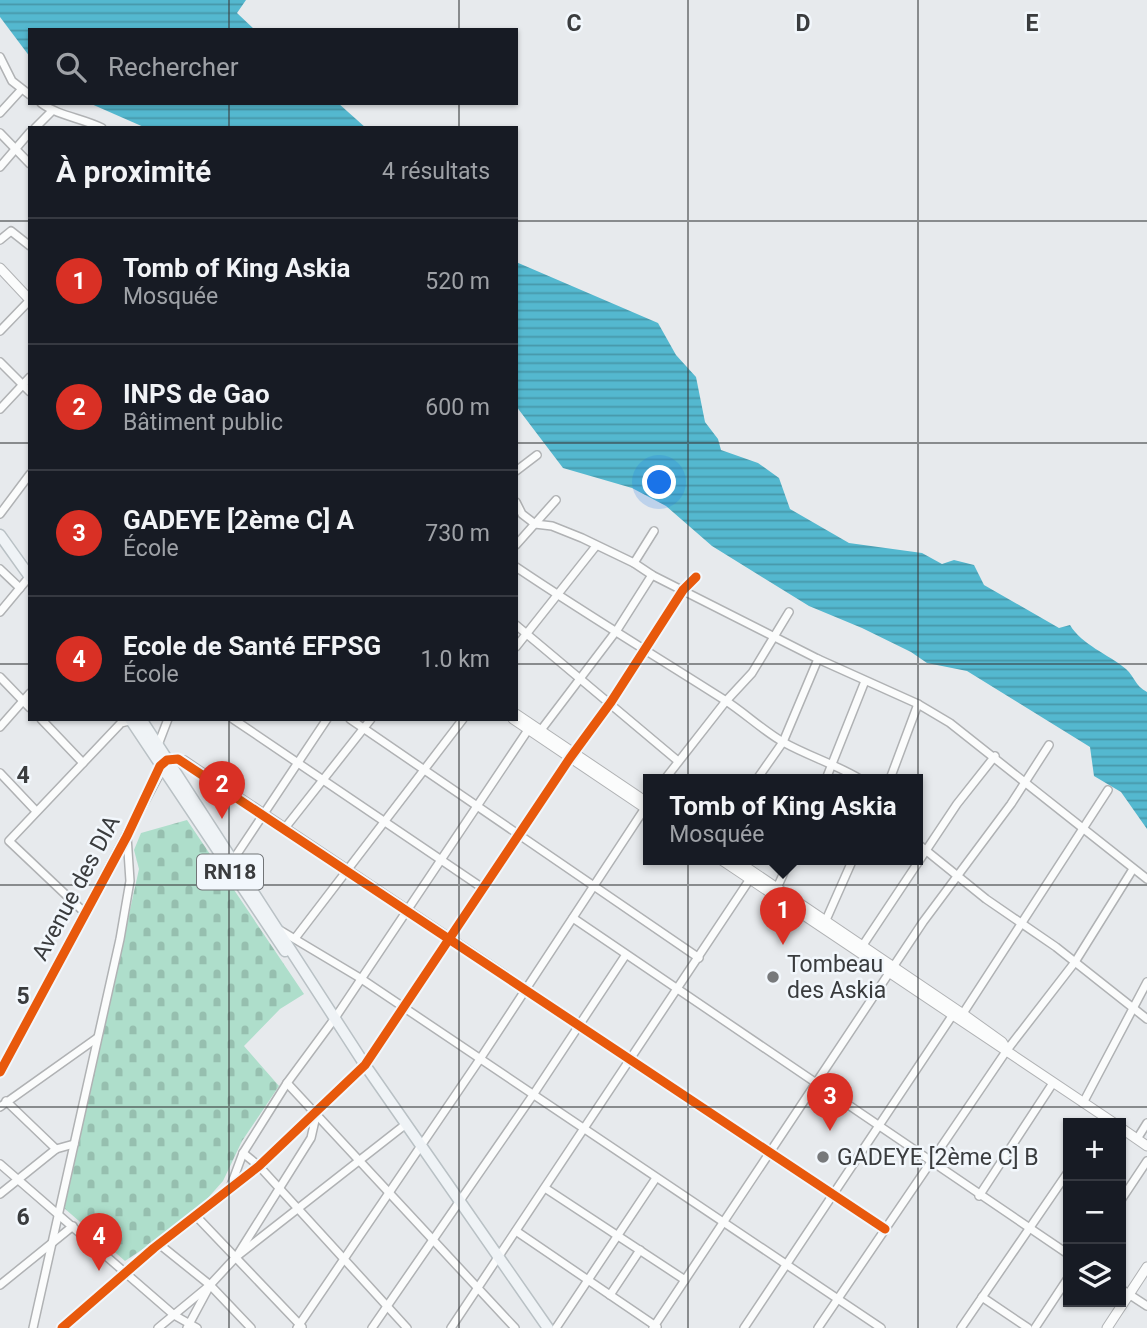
<!DOCTYPE html>
<html lang="fr">
<head>
<meta charset="utf-8">
<style>
  :root { --surface:#171b24; --page:#242831; --text:#f1f3f6; --muted:#9ea1a6; --line:#363941; --accent:#d93025 }
  body { margin:0; font-family:Roboto,sans-serif; background:var(--page); color:var(--text) }
  .controls { position:absolute; right:21px; bottom:21px; display:grid; overflow:hidden; border-radius:0px; box-shadow:0 2px 5px #0004 }
  .controls button { width:63px; height:63px; display:grid; place-items:center; padding:0; border:0; border-bottom:2px solid var(--line); background:var(--surface); color:var(--text); font:35px sans-serif }
  .you { position:absolute; left:660px; top:483px; width:24px; height:24px; margin:-18px; border:5px solid #fff; border-radius:50%; background:#1a73e8; box-shadow:0 0 0 10px #1a73e833 }
  .badge { display:grid; place-items:center; width:46px; height:46px; border-radius:50%; background:var(--accent); color:#fff; font-size:23px; font-weight:700 }
  .pin { position:absolute; translate:-50% -58px; filter:drop-shadow(0 2px 4px #0008) }
  .pin::after { content:''; position:absolute; top:37px; width:24px; height:21px; background:inherit; clip-path:polygon(0 0,100% 0,50% 100%) }
  .popup { position:absolute; left:643px; top:774px; width:280px; height:91px; box-sizing:border-box; display:grid; place-content:center; border-radius:0px; background:var(--surface); filter:drop-shadow(0 2px 5px #0005); font-size:23px; white-space:nowrap; color:var(--muted) }
  .popup b { font-size:26px; color:var(--text) }
  .popup::after { content:''; position:absolute; left:50%; top:100%; margin-left:-14px; border:14px solid transparent; border-top-color:var(--surface) }
  .list { margin:0; padding:0; list-style:none }
  h2 { display:flex; justify-content:space-between; align-items:center; height:91px; margin:0; padding:0 28px; font-size:30px }
  h2 small { font-size:23px; font-weight:400; color:var(--muted) }
  .list li { display:grid; grid-template-columns:46px 1fr auto; gap:21px; align-items:center; box-sizing:border-box; height:126px; padding:0 28px; border-top:2px solid var(--line) }
  .list b { display:block; font-size:26px; white-space:nowrap }
  .list p { margin:0; font-size:23px; white-space:nowrap; color:var(--muted) }
  .list em { font-size:23px; font-style:normal; color:var(--muted) }
  .icon { flex:none; width:38px; height:38px; fill:none; stroke:currentColor; stroke-width:2; stroke-linecap:round; stroke-linejoin:round }
  .map { position:relative; flex:none; width:1147px; height:1328px; overflow:hidden }
  .search { position:absolute; background:var(--surface); box-shadow:0 2px 5px #0004; left:28px; top:28px; width:490px; height:77px; display:flex; align-items:center; gap:18px; box-sizing:border-box; padding:0 24px; border-radius:0px; color:var(--muted); font-size:26px }
  .panel { position:absolute; background:var(--surface); box-shadow:0 2px 5px #0004; left:28px; top:126px; width:490px; height:595px; border-radius:0px }
  .map>svg:first-child { display:block }
  .cemetery { fill:url(#cemetery-stones) }
  .water { fill:url(#water-rules) }
  .lines { fill:none; stroke-linecap:round; stroke-linejoin:round }
  .minor-casing { stroke:#b0b2b4; stroke-width:10 }
  .tertiary-casing { stroke:#b0b2b4; stroke-width:11 }
  .primary-casing { stroke:#b9c1c5; stroke-width:13 }
  .minor { stroke:#fbfcfc; stroke-width:7 }
  .tertiary { stroke:#fbfcfc; stroke-width:9 }
  .primary { stroke:#eff3f6; stroke-width:10 }
  .cycleway-casing { stroke:#f2f7fc; stroke-width:13 }
  .cycleway { stroke:#e8590c; stroke-width:9 }
  .grid { fill:none; stroke:#3a3c3e; stroke-width:2; stroke-opacity:0.55 }
  .poi-dot { fill:#77797b; stroke:#f2f7fc; stroke-width:2.5 }
  .labels { text-anchor:middle; dominant-baseline:central; stroke-width:5; stroke-linejoin:round; paint-order:stroke }
  .shield { fill:#f2f7fc; stroke:#717477; stroke-width:2 }
  .shield-label { font-size:21px; font-weight:bold; fill:#3a3c3e }
  .street-label { font-size:23px; fill:#3a3c3e; stroke:#f2f7fc }
  .poi-label { font-size:23px; fill:#3a3c3e; stroke:#f2f7fc; text-anchor:start }
  .grid-label { font-size:23px; text-anchor:middle; font-weight:bold; fill:#3a3c3e; stroke:#f2f7fc; stroke-width:5; stroke-linejoin:round; paint-order:stroke }
</style>
</head>
<body>
<div class="map">
<svg width="1147" height="1328" viewBox="0 0 1147 1328">
  <defs>
    <pattern id="cemetery-stones" width="16" height="16" patternUnits="userSpaceOnUse" patternTransform="scale(1.75)"><rect width="16" height="16" fill="#aedecb"/><path d="M2 7V4a2 2 0 0 1 4 0v3zM10 15v-3a2 2 0 0 1 4 0v3z" fill="#96bfaf"/></pattern>
    <pattern id="water-rules" width="6" height="5" patternUnits="userSpaceOnUse" patternTransform="scale(1.75)"><rect width="6" height="5" fill="#54b8cf"/><path d="M0 2.5h6" fill="none" stroke="#4797a9"/></pattern>
  </defs>
  <rect width="100%" height="100%" fill="#e7eaed"/>
  <!-- cemetery -->
  <polygon class="cemetery" points="187,820 304,994 280,1009 244,1046 279,1086 242,1141 223,1181 191,1217 125,1261 64,1208 139,869 134,850 141,833"/>
  <!-- water -->
  <g class="water">
    <polygon points="0,0 246,0 237,13 255,30 30,30 30,57 0,17"/>
    <polygon points="89,103 338,103 366,128 146,128"/>
    <path d="M516,262L658,323L676,355L696,377L705,422L718,439L721,450L758,463L779,478L790,509L849,543L922,553L942,564L954,560L974,565L984,585L1059,628L1070,625C1082,645 1108,654 1126,669C1135,677 1135,686 1147,692V829L1121,792L1094,776L1090,747L967,671L927,663L911,652L862,628L809,606L712,546L666,506L632,488L563,468L516,406Z"/>
  </g>
  <g class="lines">
    <defs>
      <g id="minor">
        <polyline points="0,57 12,81 30,95"/>
        <path d="M41,103C58,116 82,118 102,128"/>
        <polyline points="0,113 21,90"/>
        <polyline points="35,128 52,111"/>
        <polyline points="0,133 30,164"/>
        <polyline points="0,167 30,132"/>
        <polyline points="0,240 11,231 30,246"/>
        <polyline points="0,331 30,300"/>
        <polyline points="0,362 30,392"/>
        <polyline points="0,409 30,377"/>
        <polyline points="516,471 537,455"/>
        <polyline points="516,502 522,514 535,524 552,526 582,538 634,563 652,575 818,659 918,704 950,723 1147,879"/>
        <polyline points="0,514 30,474"/>
        <polyline points="516,545 556,500"/>
        <polyline points="634,563 654,531"/>
        <path d="M516,567C584,613 654,655 723,699C744,712 762,730 783,742C808,756 835,764 860,779"/>
        <polyline points="0,569 20,588"/>
        <polyline points="0,612 30,576"/>
        <polyline points="516,625 678,761"/>
        <polyline points="516,647 596,546"/>
        <polyline points="0,677 30,708"/>
        <polyline points="41,719 83,763"/>
        <polyline points="233,719 484,889"/>
        <polyline points="350,719 699,958"/>
        <polyline points="0,727 30,693"/>
        <polyline points="541,730 617,630 652,575"/>
        <polyline points="158,745 168,719"/>
        <polyline points="167,760 184,760 885,1229"/>
        <polyline points="0,773 36,811"/>
        <polyline points="665,779 726,701 752,673 789,612"/>
        <polyline points="757,779 783,742 818,659"/>
        <polyline points="826,779 865,681"/>
        <polyline points="890,779 918,704"/>
        <polyline points="285,828 371,719"/>
        <polyline points="918,844 986,899 1056,947 1147,1019"/>
        <polyline points="233,860 327,719"/>
        <polyline points="777,888 790,859"/>
        <polyline points="84,912 9,841 121,723 133,720"/>
        <polyline points="573,918 1068,1254"/>
        <polyline points="826,920 853,859"/>
        <polyline points="278,929 360,978 881,1328"/>
        <polyline points="296,937 463,719"/>
        <polyline points="863,945 957,804 995,756"/>
        <polyline points="960,1018 1108,790"/>
        <polyline points="287,1083 515,1328"/>
        <polyline points="6,1101 56,1149"/>
        <polyline points="1083,1103 1147,982"/>
        <polyline points="0,1107 97,1038"/>
        <polyline points="1137,1139 1147,1123"/>
        <polyline points="243,1153 259,1166 407,1328"/>
        <polyline points="0,1164 174,1315 197,1328"/>
        <polyline points="230,1188 243,1153 287,1083 335,1018 530,727"/>
        <polyline points="545,1188 685,1280"/>
        <polyline points="0,1194 56,1149 74,1144"/>
        <polyline points="979,1196 1053,1083"/>
        <polyline points="1121,1200 1147,1161"/>
        <polyline points="196,1216 302,1327"/>
        <polyline points="516,1231 657,1327"/>
        <polyline points="159,1244 210,1285 251,1328"/>
        <polyline points="238,1254 311,1138 316,1116"/>
        <polyline points="0,1285 73,1226"/>
        <polyline points="1121,1289 1147,1306"/>
        <polyline points="610,1295 640,1250"/>
        <polyline points="982,1297 1028,1328"/>
        <polyline points="33,1328 120,939 130,881 127,836"/>
        <polyline points="62,1328 154,1248 259,1166 365,1065 570,758 611,702 683,590 696,577"/>
        <polyline points="158,1328 210,1285 236,1257 406,1124"/>
        <polyline points="187,1328 208,1289"/>
        <polyline points="297,1328 480,1059 647,805"/>
        <polyline points="372,1328 533,1095 625,956"/>
        <polyline points="451,1328 752,876"/>
        <polyline points="556,1328 656,1178"/>
        <polyline points="653,1328 923,922 1011,804 1049,745"/>
        <polyline points="744,1328 954,1013"/>
        <polyline points="818,1328 1007,1050 1075,962 1133,869"/>
        <polyline points="961,1328 1068,1172"/>
        <polyline points="1035,1328 1068,1278"/>
      </g>
      <g id="tertiary">
        <polyline points="0,268 30,300"/>
        <polyline points="516,714 648,803"/>
        <polyline points="513,719 648,810"/>
        <polyline points="720,859 1114,1123"/>
        <polyline points="734,859 963,1014 1002,1042 1007,1050"/>
        <polyline points="0,1072 166,761"/>
        <polyline points="1121,1128 1147,1146"/>
        <polyline points="1107,1328 1147,1267"/>
      </g>
      <g id="primary">
        <polyline points="0,535 30,577"/>
        <polyline points="130,719 285,951"/>
        <polyline points="141,719 365,1065 548,1328"/>
      </g>
    </defs>
    <!-- minor casing -->
    <use href="#minor" class="minor-casing"/>
    <!-- tertiary casing -->
    <use href="#tertiary" class="tertiary-casing"/>
    <!-- primary casing -->
    <use href="#primary" class="primary-casing"/>
    <!-- minor -->
    <use href="#minor" class="minor"/>
    <!-- tertiary -->
    <use href="#tertiary" class="tertiary"/>
    <!-- primary -->
    <use href="#primary" class="primary"/>
    <defs>
      <g id="cycleway">
        <polyline points="0,1072 127,836 160,766 167,760 178,759 885,1229"/>
        <polyline points="62,1328 154,1248 259,1166 365,1065 570,758 611,702 683,590 696,577"/>
      </g>
    </defs>
    <!-- cycleway casing -->
    <use href="#cycleway" class="cycleway-casing"/>
    <!-- cycleway -->
    <use href="#cycleway" class="cycleway"/>
  </g>
  <!-- grid -->
  <path class="grid" d="M229,0V30M459,0V30M688,0V1328M918,0V1328M229,103V128M459,103V128M0,221H30M516,221H1147M0,443H30M516,443H1147M0,664H30M516,664H1147M229,719V1328M459,719V1328M0,885H1147M0,1107H1147"/>
  <!-- markers -->
  <g class="poi-dot">
    <circle cx="773" cy="977" r="7"/>
    <circle cx="823" cy="1157" r="7"/>
  </g>
  <g class="labels">
    <!-- shield labels -->
    <rect class="shield" x="197" y="854.5" width="66" height="35" rx="5"/>
    <g class="shield-label">
      <text x="230" y="872">RN18</text>
    </g>
    <!-- street labels -->
    <g class="street-label">
      <text transform="translate(76 888) rotate(-62)">Avenue des DIA</text>
    </g>
    <!-- poi labels -->
    <g class="poi-label">
      <text x="787" y="964">Tombeau<tspan x="787" dy="26">des Askia</tspan></text>
      <text x="837" y="1157">GADEYE [2ème C] B</text>
    </g>
  </g>
  <g class="grid-label">
    <text x="574" y="31">C</text>
    <text x="803" y="31">D</text>
    <text x="1032" y="31">E</text>
    <text x="23" y="783">4</text>
    <text x="23" y="1004">5</text>
    <text x="23" y="1225">6</text>
  </g>
</svg>
<div class="controls">
<button>+</button>
<button>−</button>
<button><svg class="icon" aria-label="layers" viewBox="0 0 24 24"><path d="M12 4l9 5-9 5-9-5zM3 14l9 5 9-5"/></svg></button>
</div>
<div class="you"></div>
<div class="pin badge" style="left:783px;top:945px">1</div>
<div class="popup"><b>Tomb of King Askia</b>Mosquée</div>
<div class="pin badge" style="left:222px;top:819px">2</div>
<div class="pin badge" style="left:830px;top:1131px">3</div>
<div class="pin badge" style="left:99px;top:1271px">4</div>
<div class="search"><svg class="icon" aria-label="search" viewBox="0 0 24 24"><circle cx="10" cy="10" r="6"/><path d="M15 15l6 6"/></svg>Rechercher</div>
<section class="panel">
<h2>À proximité<small>4 résultats</small></h2>
<ul class="list">
<li><span class="badge">1</span><div><b>Tomb of King Askia</b><p>Mosquée</p></div><em>520 m</em></li>
<li><span class="badge">2</span><div><b>INPS de Gao</b><p>Bâtiment public</p></div><em>600 m</em></li>
<li><span class="badge">3</span><div><b>GADEYE [2ème C] A</b><p>École</p></div><em>730 m</em></li>
<li><span class="badge">4</span><div><b>Ecole de Santé EFPSG</b><p>École</p></div><em>1.0 km</em></li>
</ul>
</section>
</div>
</body>
</html>
